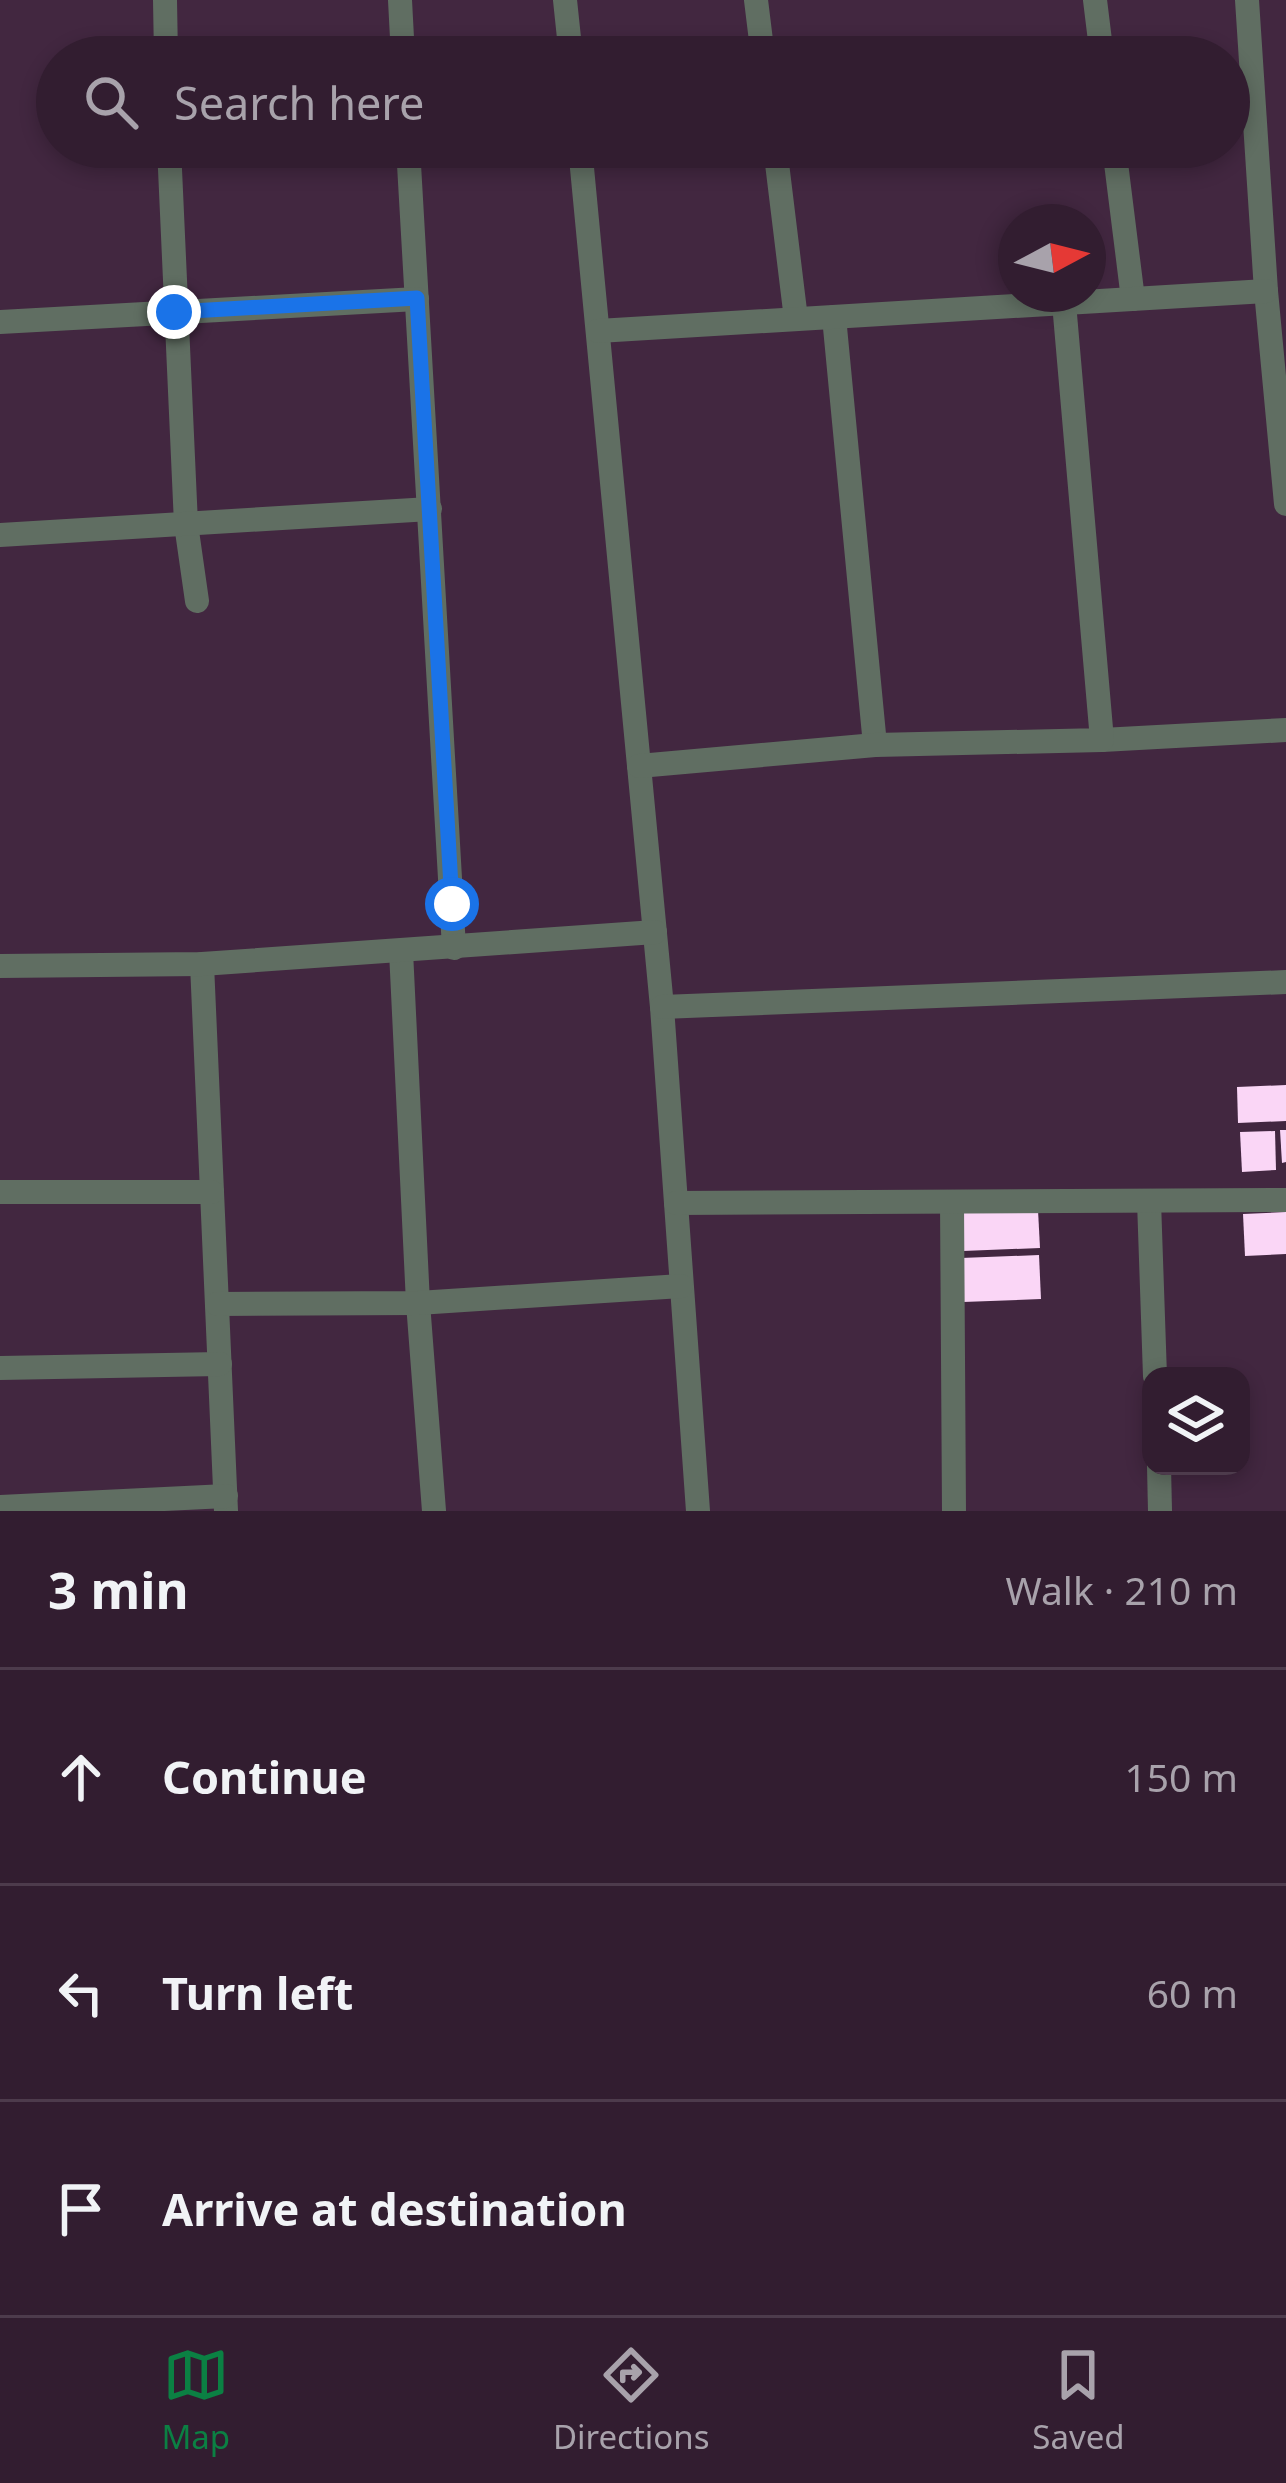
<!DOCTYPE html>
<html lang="en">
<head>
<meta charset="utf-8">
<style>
  :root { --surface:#321d30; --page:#3a2638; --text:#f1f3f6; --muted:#a8a2ab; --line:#4d3b4c; --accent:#0b8043 }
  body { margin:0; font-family:"Noto Sans",sans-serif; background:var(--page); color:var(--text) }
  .controls { position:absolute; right:36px; bottom:36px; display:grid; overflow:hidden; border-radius:24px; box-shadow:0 6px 18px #0003 }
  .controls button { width:108px; height:108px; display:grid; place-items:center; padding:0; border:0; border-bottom:3px solid var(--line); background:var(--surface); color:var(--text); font:60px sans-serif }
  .compass { position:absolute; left:998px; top:204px; width:108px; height:108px; border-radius:50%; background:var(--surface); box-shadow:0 6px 18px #0003; rotate:83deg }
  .stop { position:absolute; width:36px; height:36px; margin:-27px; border:9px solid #1a73e8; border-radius:50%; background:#fff }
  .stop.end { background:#1a73e8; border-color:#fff; box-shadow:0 3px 12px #0008 }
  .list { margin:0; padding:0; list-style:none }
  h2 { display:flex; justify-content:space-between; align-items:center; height:156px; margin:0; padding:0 48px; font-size:51px }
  h2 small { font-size:39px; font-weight:400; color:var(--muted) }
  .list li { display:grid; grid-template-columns:78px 1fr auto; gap:36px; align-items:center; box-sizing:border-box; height:216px; padding:0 48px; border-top:3px solid var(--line) }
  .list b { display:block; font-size:45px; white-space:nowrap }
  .list em { font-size:39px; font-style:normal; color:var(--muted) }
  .icon { flex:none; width:66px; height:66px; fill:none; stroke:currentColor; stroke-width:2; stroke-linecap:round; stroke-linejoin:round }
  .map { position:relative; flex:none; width:1286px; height:1511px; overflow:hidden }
  .search { position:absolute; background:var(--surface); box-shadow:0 6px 18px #0003; left:36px; right:36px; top:36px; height:132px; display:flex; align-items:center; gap:30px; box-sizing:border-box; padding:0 42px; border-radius:66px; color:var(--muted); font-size:45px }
  .sheet { height:804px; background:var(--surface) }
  nav { display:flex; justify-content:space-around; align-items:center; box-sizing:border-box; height:168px; border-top:3px solid var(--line); background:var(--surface); font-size:33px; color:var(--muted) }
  nav a { display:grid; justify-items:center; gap:6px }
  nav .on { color:var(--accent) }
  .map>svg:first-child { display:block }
  .building { fill:#fad6f6 }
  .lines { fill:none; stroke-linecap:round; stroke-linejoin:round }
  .street { stroke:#606e62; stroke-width:24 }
  .route { stroke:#1a73e8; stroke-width:15 }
</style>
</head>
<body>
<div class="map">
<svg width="1286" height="1511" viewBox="0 0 1286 1511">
  <rect width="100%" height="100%" fill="#422740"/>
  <!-- building -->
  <g class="building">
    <polygon points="1286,1085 1286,1121 1238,1123 1237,1087"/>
    <polygon points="1280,1130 1286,1130 1286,1162 1282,1163"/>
    <polygon points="1275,1131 1276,1170 1242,1172 1240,1132"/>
    <polygon points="1038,1210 1040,1248 963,1251 961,1213"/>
    <polygon points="1286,1212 1286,1254 1245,1256 1243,1214"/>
    <polygon points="1039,1255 1041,1299 963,1302 961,1258"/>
  </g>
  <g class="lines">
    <!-- street -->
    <g class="street">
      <polyline points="165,0 166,57"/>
      <polyline points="400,0 403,57"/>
      <polyline points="565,0 571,57"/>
      <polyline points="756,0 763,57"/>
      <polyline points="1095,0 1102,57"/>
      <polyline points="1247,0 1266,291 1286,504"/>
      <polyline points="169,147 186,524 197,601"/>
      <polyline points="408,147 454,948"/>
      <polyline points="580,147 662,1007 698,1511"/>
      <polyline points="775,147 796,319"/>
      <polyline points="1114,147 1133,299"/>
      <polyline points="834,317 875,745"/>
      <polyline points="0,322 417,299"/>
      <polyline points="598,331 1266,291"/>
      <polyline points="0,535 430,509"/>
      <polyline points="1102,740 1286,730"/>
      <polyline points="639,766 875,745 1102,740 1064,303"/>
      <polyline points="401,951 418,1303 434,1511"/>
      <polyline points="202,964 226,1511"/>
      <polyline points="0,966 202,964 655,932"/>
      <polyline points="662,1007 1286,982"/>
      <polyline points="0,1192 212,1192"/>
      <polyline points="1149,1201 1155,1376"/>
      <polyline points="952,1202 954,1511"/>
      <polyline points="676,1203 1286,1200"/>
      <polyline points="217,1304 418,1303 681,1286"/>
      <polyline points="0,1368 220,1364"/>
      <polyline points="1159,1466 1160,1511"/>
      <polyline points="0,1507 226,1496"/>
    </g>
  </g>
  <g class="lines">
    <!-- route -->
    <polyline class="route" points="174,312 417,298 452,904"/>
  </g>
</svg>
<div class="controls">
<button><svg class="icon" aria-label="layers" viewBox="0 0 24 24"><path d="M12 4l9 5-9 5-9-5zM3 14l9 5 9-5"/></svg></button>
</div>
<svg class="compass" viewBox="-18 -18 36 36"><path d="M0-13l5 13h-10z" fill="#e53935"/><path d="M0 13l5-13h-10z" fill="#a8a2ab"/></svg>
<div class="stop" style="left:452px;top:904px"></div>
<div class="stop end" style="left:174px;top:312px"></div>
<div class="search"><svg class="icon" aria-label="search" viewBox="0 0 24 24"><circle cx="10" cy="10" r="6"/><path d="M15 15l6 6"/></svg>Search here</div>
</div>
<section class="sheet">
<h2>3 min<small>Walk · 210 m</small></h2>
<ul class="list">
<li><svg class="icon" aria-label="ahead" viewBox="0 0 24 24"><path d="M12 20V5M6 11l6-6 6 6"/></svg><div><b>Continue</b></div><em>150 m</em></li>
<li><svg class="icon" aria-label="left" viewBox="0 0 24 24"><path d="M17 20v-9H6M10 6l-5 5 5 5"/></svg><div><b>Turn left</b></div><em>60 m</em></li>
<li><svg class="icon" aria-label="arrive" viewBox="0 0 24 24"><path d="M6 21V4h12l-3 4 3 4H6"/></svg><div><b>Arrive at destination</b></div></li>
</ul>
</section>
<nav>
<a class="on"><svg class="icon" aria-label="map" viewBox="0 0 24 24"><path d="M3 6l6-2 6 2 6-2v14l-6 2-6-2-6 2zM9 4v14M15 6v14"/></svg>Map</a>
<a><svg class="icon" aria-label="directions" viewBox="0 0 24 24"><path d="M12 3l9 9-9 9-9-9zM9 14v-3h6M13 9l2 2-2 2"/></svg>Directions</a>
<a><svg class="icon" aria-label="saved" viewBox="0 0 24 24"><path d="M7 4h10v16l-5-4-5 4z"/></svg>Saved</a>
</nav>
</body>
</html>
